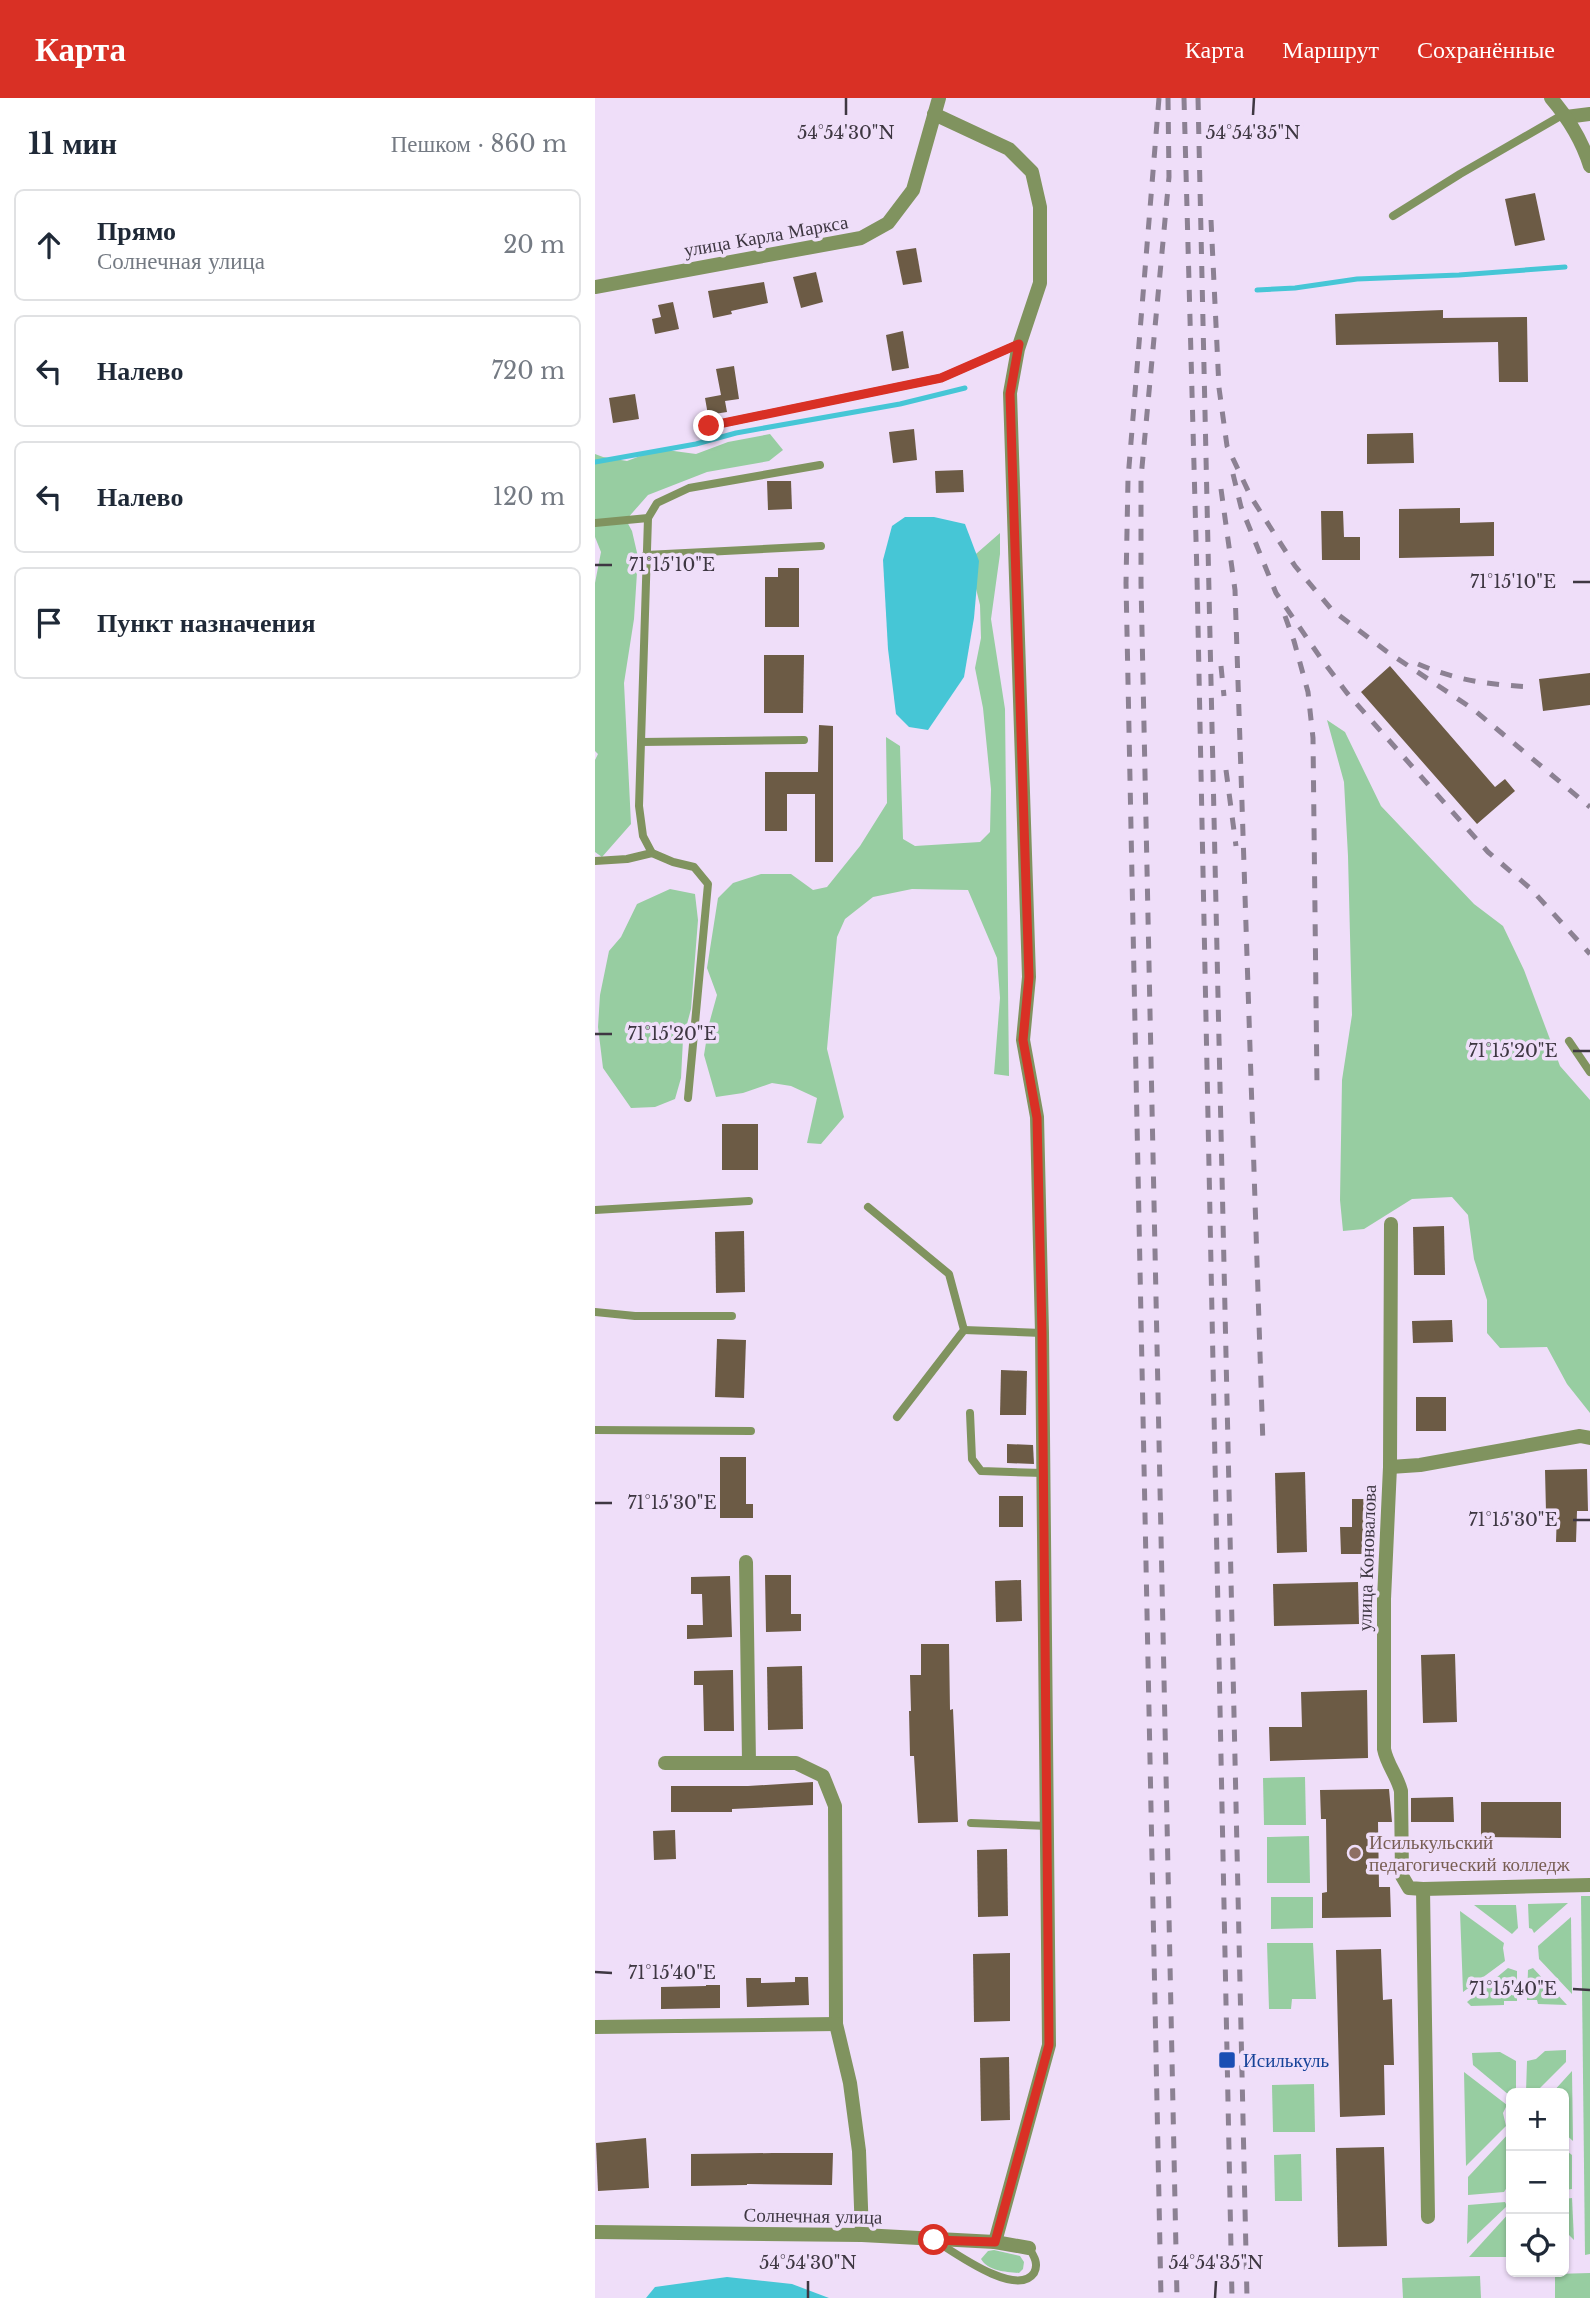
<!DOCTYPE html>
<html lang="ru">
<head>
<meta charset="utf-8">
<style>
  :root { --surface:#fff; --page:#f6f6f7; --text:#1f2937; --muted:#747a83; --line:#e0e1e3; --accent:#d93025 }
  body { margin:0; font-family:"Libre Baskerville",serif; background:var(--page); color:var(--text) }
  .controls { position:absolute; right:21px; bottom:21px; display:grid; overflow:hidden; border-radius:10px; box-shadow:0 2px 5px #0004 }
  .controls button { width:63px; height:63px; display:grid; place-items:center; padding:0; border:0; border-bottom:2px solid var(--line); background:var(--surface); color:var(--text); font:35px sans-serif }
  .stop { position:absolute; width:21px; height:21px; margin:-16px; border:5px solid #d93025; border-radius:50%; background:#fff }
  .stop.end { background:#d93025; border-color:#fff; box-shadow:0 2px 7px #0008 }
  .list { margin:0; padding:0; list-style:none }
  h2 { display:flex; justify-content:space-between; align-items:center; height:91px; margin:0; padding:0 28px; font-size:30px }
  h2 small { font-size:23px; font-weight:400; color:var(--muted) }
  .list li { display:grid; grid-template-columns:46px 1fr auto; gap:21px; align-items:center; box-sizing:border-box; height:112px; margin:0 14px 14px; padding:0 14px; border:2px solid var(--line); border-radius:10px }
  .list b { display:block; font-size:26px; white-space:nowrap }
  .list p { margin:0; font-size:23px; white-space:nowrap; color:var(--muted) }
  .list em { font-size:23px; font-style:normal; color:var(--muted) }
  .icon { flex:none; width:38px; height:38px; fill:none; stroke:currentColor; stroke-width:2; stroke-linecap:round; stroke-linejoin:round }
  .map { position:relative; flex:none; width:995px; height:2200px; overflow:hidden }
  header { display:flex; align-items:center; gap:42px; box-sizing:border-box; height:98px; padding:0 35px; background:var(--accent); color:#fff }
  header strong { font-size:33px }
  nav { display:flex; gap:38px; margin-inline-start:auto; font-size:24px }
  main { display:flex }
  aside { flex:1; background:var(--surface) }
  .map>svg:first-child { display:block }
  .green { fill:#97cda1 }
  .water { fill:#46c6d6 }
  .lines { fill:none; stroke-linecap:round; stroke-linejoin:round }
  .stream { stroke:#46c6d6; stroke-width:5 }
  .building { fill:#6c5b45 }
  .service { stroke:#80935f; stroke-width:8 }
  .minor { stroke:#80935f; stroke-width:14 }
  .tertiary { stroke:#80935f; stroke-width:14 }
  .rail { stroke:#8c8193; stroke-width:5; stroke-dasharray:12 12; stroke-linecap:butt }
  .route { stroke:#d93025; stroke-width:9 }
  .ticks { fill:none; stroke:#3e3742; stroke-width:2.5 }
  .education-dot { fill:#8d6e63; stroke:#efdef9; stroke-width:2.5 }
  .transit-dot { fill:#1a4fb4; stroke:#efdef9; stroke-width:2.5 }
  .labels { text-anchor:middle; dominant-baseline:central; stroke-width:7; stroke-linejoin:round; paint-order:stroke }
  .street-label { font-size:19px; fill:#3e3742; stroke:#efdef9 }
  .education-label { font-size:19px; fill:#785e54; stroke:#efdef9; text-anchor:start }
  .transit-label { font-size:19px; fill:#164399; stroke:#efdef9; text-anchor:start }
  .ticks-label { font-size:18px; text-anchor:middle; fill:#3e3742; stroke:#efdef9; stroke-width:7; stroke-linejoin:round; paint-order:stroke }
</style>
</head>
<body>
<header>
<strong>Карта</strong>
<nav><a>Карта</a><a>Маршрут</a><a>Сохранённые</a></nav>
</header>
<main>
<aside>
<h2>11 мин<small>Пешком · 860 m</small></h2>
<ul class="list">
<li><svg class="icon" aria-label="ahead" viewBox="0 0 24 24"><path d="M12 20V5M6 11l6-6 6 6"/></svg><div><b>Прямо</b><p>Солнечная улица</p></div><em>20 m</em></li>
<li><svg class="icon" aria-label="left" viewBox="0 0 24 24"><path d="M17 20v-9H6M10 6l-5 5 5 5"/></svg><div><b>Налево</b></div><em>720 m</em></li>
<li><svg class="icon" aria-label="left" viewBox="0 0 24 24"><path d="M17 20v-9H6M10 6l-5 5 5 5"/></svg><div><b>Налево</b></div><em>120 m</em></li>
<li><svg class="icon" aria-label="arrive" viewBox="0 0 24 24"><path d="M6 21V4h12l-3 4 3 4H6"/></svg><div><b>Пункт назначения</b></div></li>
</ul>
</aside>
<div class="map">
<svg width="995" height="2200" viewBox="0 0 995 2200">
  <rect width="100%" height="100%" fill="#efdef9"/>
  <!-- green -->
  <g class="green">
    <polygon points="175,336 188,352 174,363 112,374 53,397 31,422 37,433 43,459 39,521 29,585 36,726 7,759 0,754 0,662 3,656 0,653 0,485 6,454 0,439 0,356 8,359 32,363 64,351 101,356 133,344"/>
    <polygon points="405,435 405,456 396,521 410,611 414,978 399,976 405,900 402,860 373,792 317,791 278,799 250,821 242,839 232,951 249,1019 226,1046 212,1045 222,1000 196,988 177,985 148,995 121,999 109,957 114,926 122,897 112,870 123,800 138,785 166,776 196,776 218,792 232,789 265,748 292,705 291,639 305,648 308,741 320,748 385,744 395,734 396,691 388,610 380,570 386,540 385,507 374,462"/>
    <polygon points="732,622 750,634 786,708 879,806 908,828 929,872 965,968 995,1002 995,1315 972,1286 952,1249 905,1250 892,1235 892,1202 879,1161 873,1117 857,1099 817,1101 769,1131 748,1133 745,1102 747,982 757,917 753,758 749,684"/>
    <polygon points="75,791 100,796 103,822 96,911 88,941 86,980 80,1001 60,1009 36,1010 8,970 3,929 5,897 14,853 26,839 42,806"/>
    <polygon points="710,1679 711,1727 669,1727 668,1680"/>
    <polygon points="714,1738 715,1785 672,1785 672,1739"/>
    <polygon points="986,1798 995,1798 995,2156 990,2157"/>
    <polygon points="676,1799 718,1799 718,1830 676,1831"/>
    <polygon points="973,1805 939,1835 937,1831 934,1830 933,1806"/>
    <polygon points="879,1807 921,1807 923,1830 917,1836"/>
    <polygon points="865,1813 909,1845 908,1850 910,1863 868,1894"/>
    <polygon points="976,1819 977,1896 944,1861 943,1848"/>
    <polygon points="672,1845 718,1845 721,1901 697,1901 696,1911 674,1911"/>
    <polygon points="913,1870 922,1873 922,1903 909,1903 909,1907 876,1908 872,1904"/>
    <polygon points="938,1870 972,1907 943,1906 942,1902 932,1902 933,1872"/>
    <polygon points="971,1952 971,1964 940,1995 931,1994 932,1963 941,1961 950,1953"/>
    <polygon points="905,1954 921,1963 921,1994 914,1997 878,1967 877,1955"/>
    <polygon points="977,1973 978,2043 969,2035 969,1995 957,1995"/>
    <polygon points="869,1974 912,2007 908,2015 911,2028 871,2068"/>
    <polygon points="719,1986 720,2034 678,2034 677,1987"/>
    <polygon points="916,2033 916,2083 909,2094 873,2097 873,2079"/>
    <polygon points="969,2051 977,2057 977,2091 969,2092"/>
    <polygon points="706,2056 707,2103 680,2103 679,2057"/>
    <polygon points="977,2100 979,2142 969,2132 969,2101"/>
    <polygon points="910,2104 912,2108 872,2146 873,2107"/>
    <polygon points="916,2113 916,2159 874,2159"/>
    <path d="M399,2152L425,2158L429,2164L428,2171L424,2175C411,2174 393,2173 386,2161L393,2153Z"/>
    <polygon points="995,2175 995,2200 960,2200 960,2176"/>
    <polygon points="885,2178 886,2200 808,2200 807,2180"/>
  </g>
  <!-- water -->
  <g class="water">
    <polygon points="310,419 339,419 370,426 384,463 379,520 369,579 333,632 314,629 301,616 293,551 288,462 297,428"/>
    <polygon points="132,2179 197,2186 234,2200 51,2200 60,2189"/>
  </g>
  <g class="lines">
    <!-- stream -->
    <g class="stream">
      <polyline points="662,192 700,190 762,181 864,177 970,169"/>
      <polyline points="0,364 101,346 141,335 305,306 370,290"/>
    </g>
  </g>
  <!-- building -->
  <g class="building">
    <polygon points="940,95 950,142 920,148 910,101"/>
    <polygon points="321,150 327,184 308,187 301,153"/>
    <polygon points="221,174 228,204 206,210 198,179"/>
    <polygon points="169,184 173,205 136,213 137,216 118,220 113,193"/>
    <polygon points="78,204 84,231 60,236 57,221 66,219 63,207"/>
    <polygon points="848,212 848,220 932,219 933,284 904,284 903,244 741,247 740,216"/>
    <polygon points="308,233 314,270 297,273 291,237"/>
    <polygon points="139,268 144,301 130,303 132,314 113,317 110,300 126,297 121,271"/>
    <polygon points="40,296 44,321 18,325 14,300"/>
    <polygon points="319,331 322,362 298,365 294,334"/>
    <polygon points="818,335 819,365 772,366 772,336"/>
    <polygon points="368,372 369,394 341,395 340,373"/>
    <polygon points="172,383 196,383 197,411 173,412"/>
    <polygon points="865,410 865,425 899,424 899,458 804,460 804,411"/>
    <polygon points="726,413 748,413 749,439 765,439 765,462 727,462"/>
    <polygon points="183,470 204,470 204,529 170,529 170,479 183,479"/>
    <polygon points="169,557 209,557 208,615 169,615"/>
    <polygon points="795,568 900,689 910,681 920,693 882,726 766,594"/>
    <polygon points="995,575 995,607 948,613 944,581"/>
    <polygon points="224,627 238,628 238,764 220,764 220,696 192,696 192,733 170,733 170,674 223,674"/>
    <rect x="127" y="1026" width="36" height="46"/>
    <polygon points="849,1128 850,1177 819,1177 818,1129"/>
    <polygon points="149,1133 150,1194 121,1195 120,1134"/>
    <polygon points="857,1222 858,1244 818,1245 817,1223"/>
    <polygon points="122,1241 151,1242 149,1300 120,1299"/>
    <polygon points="406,1272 432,1273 431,1317 405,1317"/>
    <rect x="821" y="1299" width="30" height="34"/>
    <polygon points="412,1346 438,1347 439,1366 412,1365"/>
    <polygon points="125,1359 151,1359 151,1406 158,1406 158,1420 125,1420"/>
    <polygon points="992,1371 993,1413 982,1413 981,1444 961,1444 962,1413 951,1414 950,1372"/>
    <polygon points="710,1374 712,1454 682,1455 680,1375"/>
    <rect x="404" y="1398" width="24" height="31"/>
    <polygon points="757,1401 776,1401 777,1456 746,1456 745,1429 757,1429"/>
    <polygon points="170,1477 196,1477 196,1516 206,1516 206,1533 171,1534"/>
    <polygon points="135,1478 137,1539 92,1541 92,1527 108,1527 107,1496 96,1496 96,1479"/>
    <polygon points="426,1482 427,1523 401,1524 400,1483"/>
    <polygon points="763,1484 764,1526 679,1528 678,1486"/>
    <polygon points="326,1546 354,1546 355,1612 358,1611 363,1724 323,1725 319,1658 315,1658 314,1613 316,1613 315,1577 326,1577"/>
    <polygon points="860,1556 862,1624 828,1625 826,1557"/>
    <polygon points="207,1568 208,1631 173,1632 172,1569"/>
    <polygon points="138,1572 139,1633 109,1633 108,1587 99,1587 99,1573"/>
    <polygon points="772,1592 773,1660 675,1663 674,1629 707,1629 706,1594"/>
    <polygon points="218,1684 218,1707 137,1711 137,1714 76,1714 76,1688 153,1688"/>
    <polygon points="794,1691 797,1724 783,1724 784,1789 795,1789 796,1819 727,1820 727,1795 732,1794 731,1721 726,1721 725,1692"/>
    <polygon points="858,1699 859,1724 816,1724 816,1700"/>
    <polygon points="886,1704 966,1704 966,1740 886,1739"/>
    <polygon points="80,1732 81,1761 59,1762 58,1733"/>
    <polygon points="412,1751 413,1818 383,1819 382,1752"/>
    <polygon points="786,1851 788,1902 797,1901 799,1967 789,1967 790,2017 745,2019 741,1852"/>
    <polygon points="415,1855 415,1923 379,1924 378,1856"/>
    <polygon points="200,1879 213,1879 214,1907 152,1909 151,1880 166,1880 166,1885 200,1884"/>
    <polygon points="111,1887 125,1887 125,1910 66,1911 66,1889 111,1888"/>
    <polygon points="414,1959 415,2022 386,2023 385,1960"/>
    <polygon points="51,2040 54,2090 3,2093 1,2045"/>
    <polygon points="789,2049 792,2148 743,2149 741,2050"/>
    <polygon points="178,2055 238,2055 237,2087 152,2086 152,2087 96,2088 96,2056"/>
  </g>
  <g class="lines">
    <!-- service -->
    <g class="service">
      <polyline points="798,118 865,76 969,16"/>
      <polyline points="114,328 346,280 424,246"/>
      <polyline points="53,420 44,708 48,738 57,755 78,764 99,769 113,786 93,1000"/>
      <polyline points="0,425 53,420 62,405 94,390 225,367"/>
      <polyline points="51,457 226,448"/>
      <polyline points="46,644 209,642"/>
      <polyline points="0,763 32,761 57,755"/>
      <polyline points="974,943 995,974"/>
      <polyline points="273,1109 354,1176 369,1232 302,1319"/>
      <polyline points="0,1112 154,1103"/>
      <polyline points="0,1214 40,1218 137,1218"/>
      <polyline points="369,1232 447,1235"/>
      <polyline points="375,1315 377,1361 386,1373 448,1375"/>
      <polyline points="0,1332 156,1333"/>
      <polyline points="376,1725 453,1728"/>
      <path d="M341,2143C360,2155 422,2200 439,2175C444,2166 439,2158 434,2150"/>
    </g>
    <!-- minor -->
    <g class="minor">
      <polyline points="339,16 414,51 437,74 445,109 445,185 423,251 415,295 434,879 428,942 442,1019 447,1235 454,1947 400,2144"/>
      <polyline points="971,19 995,16"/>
      <path d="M796,1126L795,1369L789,1501V1651C792,1667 802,1677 806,1693L807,1778L814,1790L828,1791L995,1787"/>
      <polyline points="795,1369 825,1367 985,1338 995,1340"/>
      <polyline points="151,1464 154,1665"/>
      <polyline points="70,1665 201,1665 228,1678 240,1708 241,1926 255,1985 264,2053 267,2137"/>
      <polyline points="828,1791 833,2119"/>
      <polyline points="0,1929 241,1926"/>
      <polyline points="0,2134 267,2137 400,2144 434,2150"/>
    </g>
    <!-- tertiary -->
    <g class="tertiary">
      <path d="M956,0C973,20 987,42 995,68"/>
      <polyline points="0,189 266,140 293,125 318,92 344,0"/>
    </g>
    <!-- rail -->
    <g class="rail">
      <polyline points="564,0 533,381 531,485 566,2200"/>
      <polyline points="573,0 574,79 546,380 546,485 582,2200"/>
      <polyline points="589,0 602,478 637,2200"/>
      <polyline points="603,0 652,2200"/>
      <polyline points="616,122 624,290 632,348 656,399 700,468 737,512 791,553 878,611 995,709"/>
      <polyline points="638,376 646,409 681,495 725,559 752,595 893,754 936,791 995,856"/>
      <polyline points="626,391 640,492 668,1347"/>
      <polyline points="690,518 699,543 713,594 718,640 722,987"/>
      <path d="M823,566C863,583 896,587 939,589"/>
      <polyline points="626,568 629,598"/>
      <polyline points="631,672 641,748"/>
    </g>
  </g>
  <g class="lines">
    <!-- route -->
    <polyline class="route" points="114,328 346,280 424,246 415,296 434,879 428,942 442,1020 447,1235 454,1947 400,2144 339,2142"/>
  </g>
  <!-- ticks -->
  <path class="ticks" d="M251,17V0M658,17L659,0M0,467H17M978,484H995M0,936H17M978,953H995M0,1405H17M978,1422H995M0,1874L17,1875M978,1891L995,1892M213,2200V2183M620,2200L621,2183"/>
  <!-- markers -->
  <circle class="education-dot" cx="760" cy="1755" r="7"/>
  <rect class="transit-dot" x="623" y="1953" width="18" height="18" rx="3.5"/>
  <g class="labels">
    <!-- street labels -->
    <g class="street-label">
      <text transform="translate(171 138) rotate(-10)">улица Карла Маркса</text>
      <text transform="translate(772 1460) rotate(-88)">улица Коновалова</text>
      <text transform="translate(218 2118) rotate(1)">Солнечная улица</text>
    </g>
    <!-- education labels -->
    <g class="education-label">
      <text x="774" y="1744">Исилькульский<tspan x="774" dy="22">педагогический колледж</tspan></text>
    </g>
    <!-- transit labels -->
    <g class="transit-label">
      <text x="648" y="1962">Исилькуль</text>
    </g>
  </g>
  <g class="ticks-label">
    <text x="251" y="41">54°54'30"N</text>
    <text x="658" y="41">54°54'35"N</text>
    <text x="77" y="473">71°15'10"E</text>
    <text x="918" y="490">71°15'10"E</text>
    <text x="77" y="942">71°15'20"E</text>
    <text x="918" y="959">71°15'20"E</text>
    <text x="77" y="1411">71°15'30"E</text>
    <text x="918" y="1428">71°15'30"E</text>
    <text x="77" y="1881">71°15'40"E</text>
    <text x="918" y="1897">71°15'40"E</text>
    <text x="213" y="2171">54°54'30"N</text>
    <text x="621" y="2171">54°54'35"N</text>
  </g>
</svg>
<div class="controls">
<button>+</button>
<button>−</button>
<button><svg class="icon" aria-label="locate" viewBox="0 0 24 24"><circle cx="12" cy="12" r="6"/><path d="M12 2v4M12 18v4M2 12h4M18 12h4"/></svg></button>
</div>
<div class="stop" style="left:339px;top:2142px"></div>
<div class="stop end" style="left:114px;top:328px"></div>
</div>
</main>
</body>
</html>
